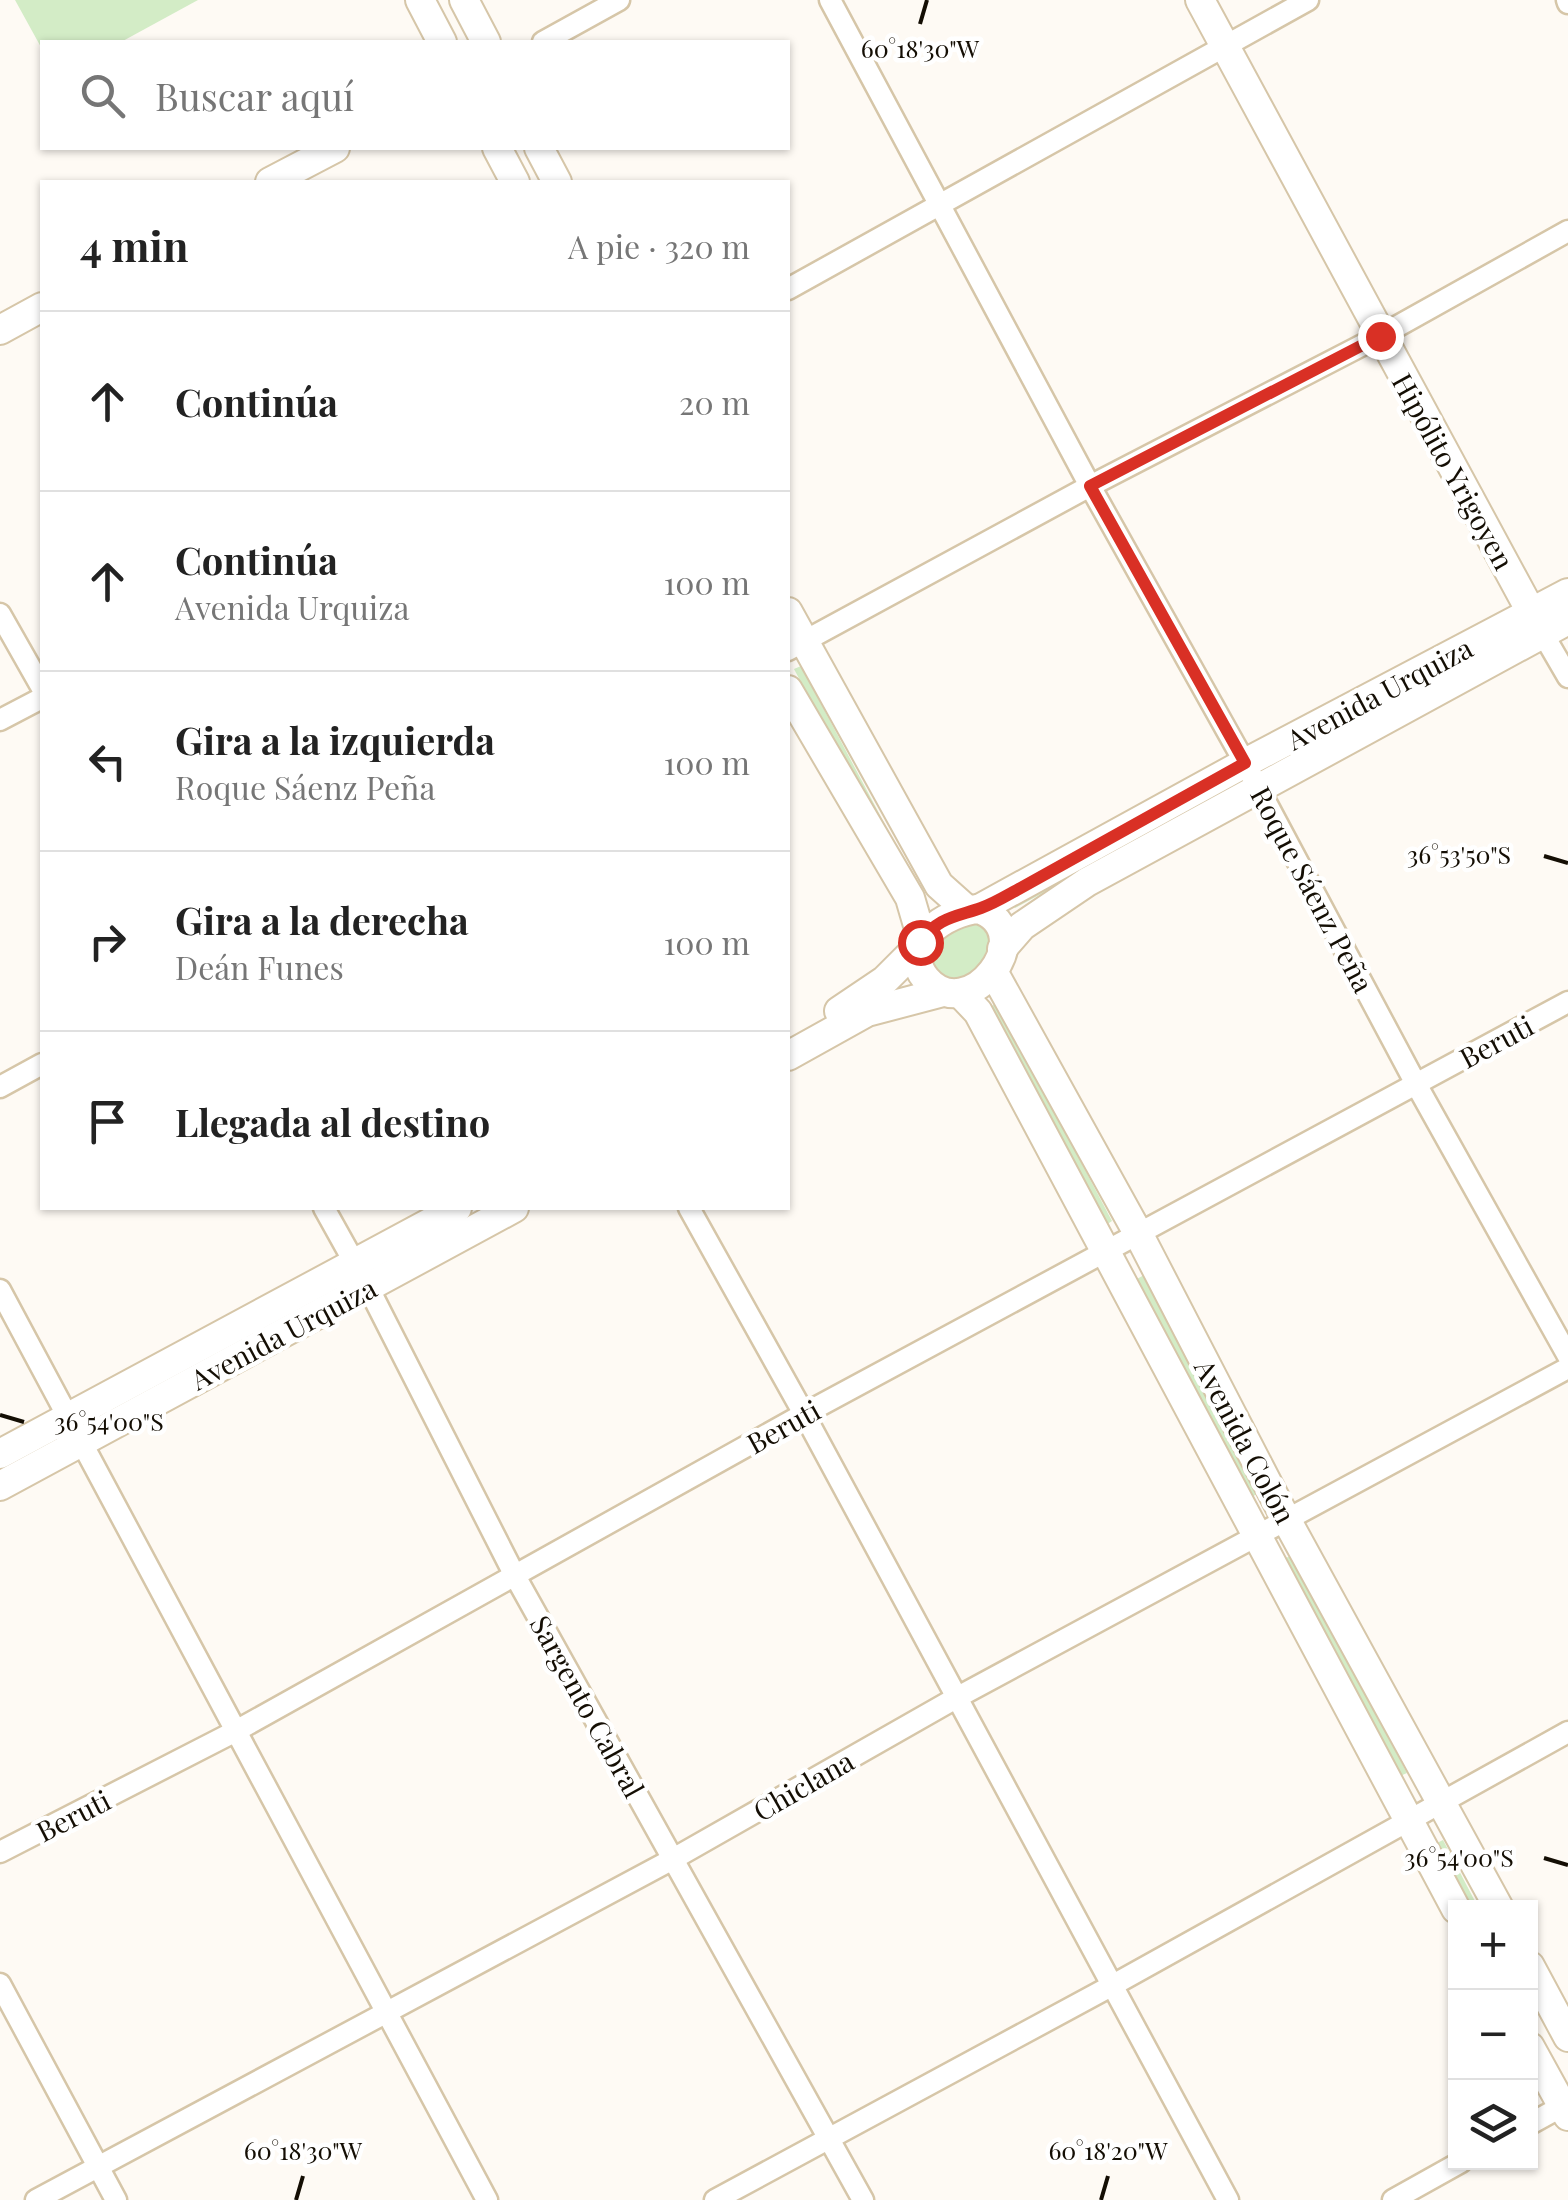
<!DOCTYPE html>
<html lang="es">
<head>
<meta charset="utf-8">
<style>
  :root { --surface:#fff; --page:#f2f2f2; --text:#222; --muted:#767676; --line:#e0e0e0 }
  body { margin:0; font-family:"Playfair Display",serif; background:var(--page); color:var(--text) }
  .controls { position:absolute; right:30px; bottom:30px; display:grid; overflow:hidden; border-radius:0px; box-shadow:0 2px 8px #0004 }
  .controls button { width:90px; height:90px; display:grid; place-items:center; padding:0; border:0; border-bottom:2px solid var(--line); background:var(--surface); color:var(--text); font:50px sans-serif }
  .stop { position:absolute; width:30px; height:30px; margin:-22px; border:8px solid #d93025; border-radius:50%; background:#fff }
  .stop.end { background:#d93025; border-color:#fff; box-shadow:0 2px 10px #0008 }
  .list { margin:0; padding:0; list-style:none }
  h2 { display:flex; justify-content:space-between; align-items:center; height:130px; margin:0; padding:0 40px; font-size:42px }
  h2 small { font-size:32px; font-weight:400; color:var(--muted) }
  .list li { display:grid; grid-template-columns:65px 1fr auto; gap:30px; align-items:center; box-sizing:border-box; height:180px; padding:0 40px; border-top:2px solid var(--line) }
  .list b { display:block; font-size:38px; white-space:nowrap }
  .list p { margin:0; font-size:32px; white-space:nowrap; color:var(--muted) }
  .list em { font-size:32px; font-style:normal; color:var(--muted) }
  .icon { flex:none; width:55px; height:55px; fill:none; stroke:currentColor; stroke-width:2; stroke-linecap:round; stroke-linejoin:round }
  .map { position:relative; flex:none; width:1568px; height:2200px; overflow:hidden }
  .search { position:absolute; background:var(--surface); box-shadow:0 2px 8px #0004; left:40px; top:40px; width:750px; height:110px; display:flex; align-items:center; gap:25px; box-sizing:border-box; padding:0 35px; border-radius:0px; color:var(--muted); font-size:38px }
  .panel { position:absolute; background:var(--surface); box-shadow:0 2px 8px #0004; left:40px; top:180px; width:750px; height:1030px; border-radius:0px }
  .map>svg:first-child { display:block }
  .green { fill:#d3ecc6 }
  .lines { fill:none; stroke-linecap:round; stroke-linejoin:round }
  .street-casing { stroke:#d6c6a8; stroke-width:25 }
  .secondary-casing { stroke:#d6c6a8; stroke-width:32 }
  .street { stroke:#fff; stroke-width:20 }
  .secondary { stroke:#fff; stroke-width:28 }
  .route { stroke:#d93025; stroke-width:12 }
  .ticks { fill:none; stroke:#140e04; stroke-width:4 }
  .labels { text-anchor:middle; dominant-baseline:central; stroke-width:9; stroke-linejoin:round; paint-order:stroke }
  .street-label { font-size:28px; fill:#140e04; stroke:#fff }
  .ticks-label { font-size:25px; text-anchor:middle; fill:#140e04; stroke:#fff; stroke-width:9; stroke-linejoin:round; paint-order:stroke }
</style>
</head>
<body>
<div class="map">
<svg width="1568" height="2200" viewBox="0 0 1568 2200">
  <rect width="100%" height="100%" fill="#fefaf4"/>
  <!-- green -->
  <g class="green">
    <polygon points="15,0 198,0 121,42 42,42 42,49"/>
    <polygon points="801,666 916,883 909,887 794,669"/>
    <polygon points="1228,786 1232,792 1015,908 1011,903"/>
    <path d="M979,922L988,929L995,943C982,975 966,988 932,971C931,963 927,952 932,945C941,931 964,925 979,922Z"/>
    <polygon points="997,1003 1112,1221 1106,1225 990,1007"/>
    <polygon points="1144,1275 1260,1493 1253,1496 1137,1279"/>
    <polygon points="1292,1555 1407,1773 1400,1776 1284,1559"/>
    <polygon points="1443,1840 1478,1907 1469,1907 1435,1844"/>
  </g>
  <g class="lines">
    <defs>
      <g id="street">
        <polyline points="830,0 1090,486 1245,763 1416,1084 1568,1356"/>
        <polyline points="1567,0 1568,3"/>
        <polyline points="543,42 619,0"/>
        <polyline points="788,289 1308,0"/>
        <polyline points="0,614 42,688"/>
        <polyline points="1543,634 1568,677"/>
        <polyline points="788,650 1090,486 1380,336 1568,231"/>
        <polyline points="0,720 42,698"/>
        <polyline points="0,1087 42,1064"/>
        <polyline points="324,1208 368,1287 514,1574 863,2200"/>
        <polyline points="689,1208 804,1414 1228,2200"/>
        <polyline points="0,1290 487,2200"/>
        <polyline points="0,1852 234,1732 804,1414 1568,1002"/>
        <polyline points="0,1984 116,2200"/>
        <polyline points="1530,2124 1568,2103"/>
        <polyline points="36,2200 673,1859 956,1698 1568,1368"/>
        <polyline points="715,2200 1113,1985 1568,1732"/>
        <polyline points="1393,2200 1461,2162"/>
      </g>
      <g id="secondary">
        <polyline points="420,0 442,42"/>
        <polyline points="464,0 486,42"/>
        <polyline points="1200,0 1543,634"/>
        <polyline points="497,148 515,182"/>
        <polyline points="539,148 557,182"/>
        <polyline points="270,182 335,148"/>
        <polyline points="0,330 42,307"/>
        <polyline points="788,612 939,885 967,910"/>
        <polyline points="788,690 910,898 922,939"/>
        <polyline points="979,909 1245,763 1568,593"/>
        <path d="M979,909C1043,933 968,1029 926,979C897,944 946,911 979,909Z"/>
        <polyline points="1002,949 1022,926 1087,882 1568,620"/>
        <polyline points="994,973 1139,1235 1286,1519 1499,1908"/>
        <polyline points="960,993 978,1012 1456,1909"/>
        <polyline points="839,1011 885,980 919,946"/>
        <polyline points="788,1056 867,1012 943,992"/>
        <polyline points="0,1454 457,1208"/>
        <polyline points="0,1486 514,1208"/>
        <polyline points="1530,1966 1568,2037"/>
        <polyline points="1530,2047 1568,2116"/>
      </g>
    </defs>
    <!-- street casing -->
    <use href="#street" class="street-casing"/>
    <!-- secondary casing -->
    <use href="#secondary" class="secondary-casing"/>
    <!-- street -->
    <use href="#street" class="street"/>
    <!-- secondary -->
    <use href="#secondary" class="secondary"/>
  </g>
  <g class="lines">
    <!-- route -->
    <path class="route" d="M920,942C938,917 955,917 981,908C993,904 1006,896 1017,890L1245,763L1090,486L1380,336"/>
  </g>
  <!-- ticks -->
  <path class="ticks" d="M920,24L927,0M1544,856L1568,863M0,1415L24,1422M1544,1858L1568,1865M296,2200L303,2176M1101,2200L1108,2176"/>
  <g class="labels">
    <!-- street labels -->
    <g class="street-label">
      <text transform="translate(1454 471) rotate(61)">Hipólito Yrigoyen</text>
      <text transform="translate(1379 693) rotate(-28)">Avenida Urquiza</text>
      <text transform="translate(1313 889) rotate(62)">Roque Sáenz Peña</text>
      <text transform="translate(1496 1041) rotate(-28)">Beruti</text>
      <text transform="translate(283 1333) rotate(-28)">Avenida Urquiza</text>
      <text transform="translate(783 1426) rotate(-29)">Beruti</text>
      <text transform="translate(1246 1441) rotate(62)">Avenida Colón</text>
      <text transform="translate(588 1706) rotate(61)">Sargento Cabral</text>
      <text transform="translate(803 1785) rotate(-30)">Chiclana</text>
      <text transform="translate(73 1815) rotate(-27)">Beruti</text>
    </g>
  </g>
  <g class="ticks-label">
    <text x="920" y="58">60°18'30"W</text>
    <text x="1459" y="864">36°53'50"S</text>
    <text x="109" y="1431">36°54'00"S</text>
    <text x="1459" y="1867">36°54'00"S</text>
    <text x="303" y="2160">60°18'30"W</text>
    <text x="1108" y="2160">60°18'20"W</text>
  </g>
</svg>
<div class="controls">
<button>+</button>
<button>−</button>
<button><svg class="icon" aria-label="layers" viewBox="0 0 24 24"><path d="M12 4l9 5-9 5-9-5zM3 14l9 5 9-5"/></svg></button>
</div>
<div class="stop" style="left:920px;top:942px"></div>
<div class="stop end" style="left:1380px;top:336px"></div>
<div class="search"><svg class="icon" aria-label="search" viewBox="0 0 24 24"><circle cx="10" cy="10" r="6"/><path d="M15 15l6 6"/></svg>Buscar aquí</div>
<section class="panel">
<h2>4 min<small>A pie · 320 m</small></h2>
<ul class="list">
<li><svg class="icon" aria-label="ahead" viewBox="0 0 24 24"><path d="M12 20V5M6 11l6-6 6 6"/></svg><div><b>Continúa</b></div><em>20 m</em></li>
<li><svg class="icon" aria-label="ahead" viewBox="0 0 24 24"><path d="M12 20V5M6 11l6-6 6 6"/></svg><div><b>Continúa</b><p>Avenida Urquiza</p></div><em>100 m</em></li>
<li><svg class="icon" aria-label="left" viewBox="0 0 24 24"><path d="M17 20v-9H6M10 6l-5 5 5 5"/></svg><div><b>Gira a la izquierda</b><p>Roque Sáenz Peña</p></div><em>100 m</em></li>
<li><svg class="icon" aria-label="right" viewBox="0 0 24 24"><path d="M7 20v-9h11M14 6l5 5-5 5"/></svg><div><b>Gira a la derecha</b><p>Deán Funes</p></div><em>100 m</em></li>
<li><svg class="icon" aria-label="arrive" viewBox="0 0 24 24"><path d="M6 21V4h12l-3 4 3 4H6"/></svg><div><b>Llegada al destino</b></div></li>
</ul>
</section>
</div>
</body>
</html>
